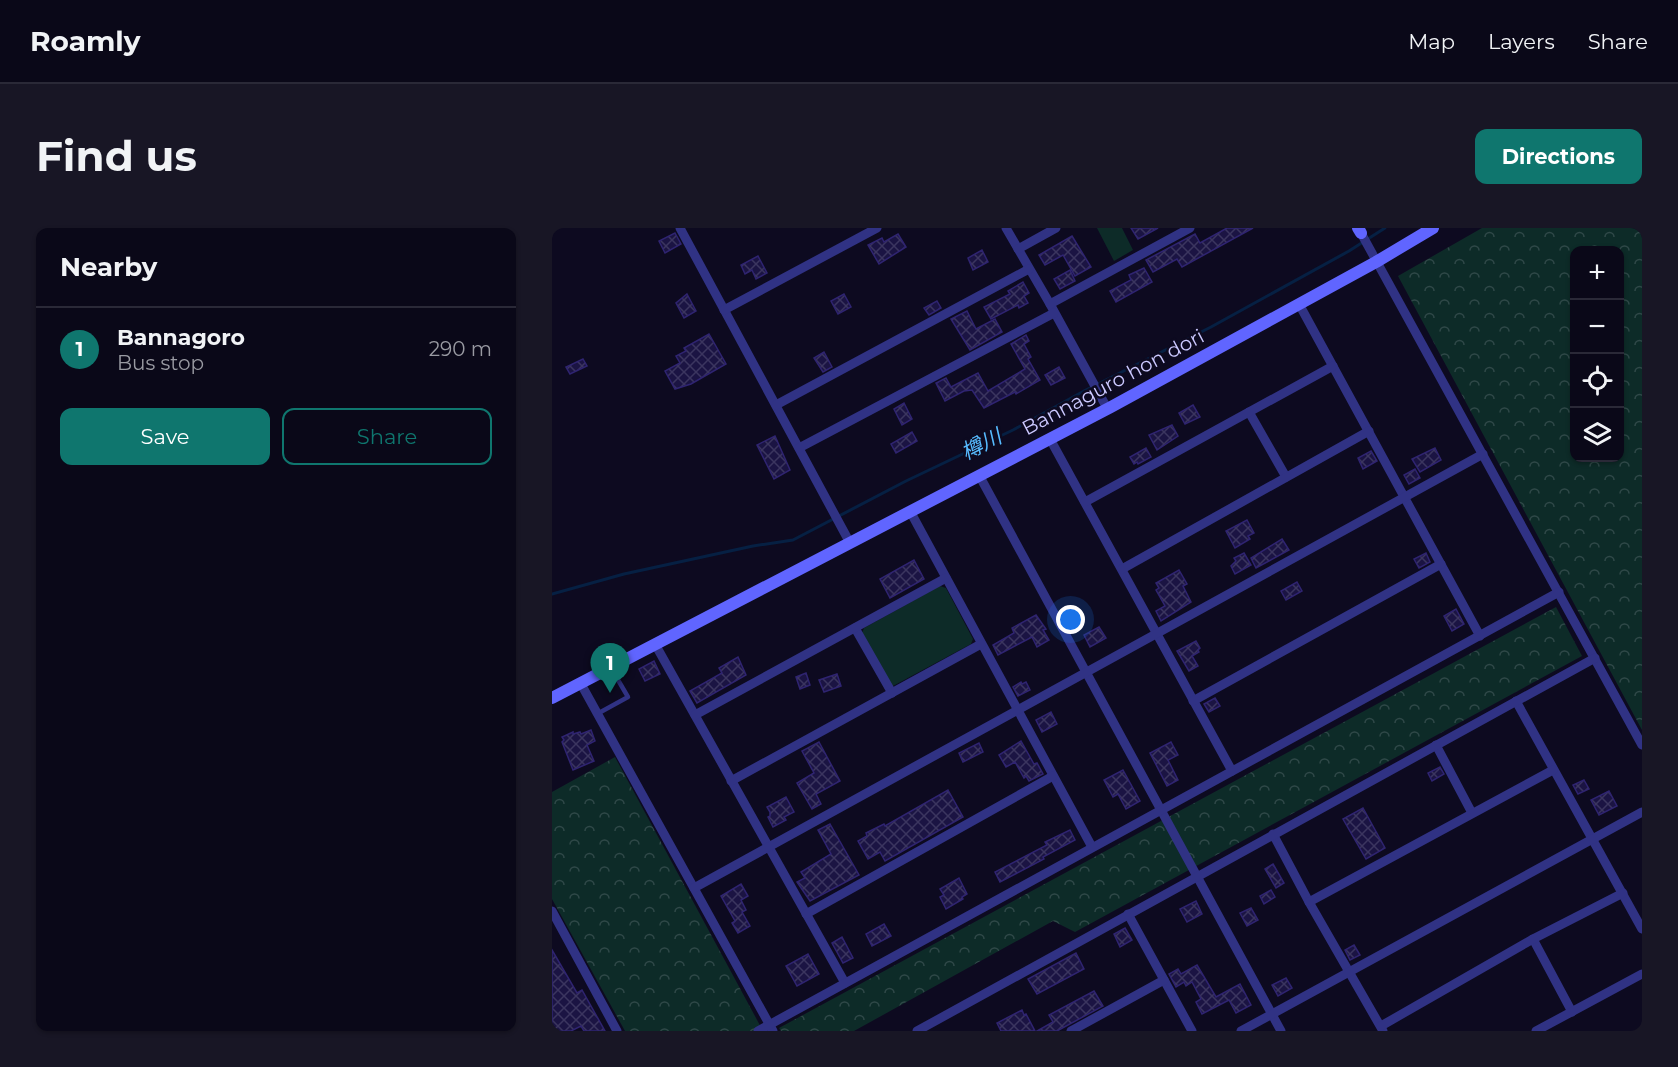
<!DOCTYPE html>
<html lang="en">
<head>
<meta charset="utf-8">
<style>
  :root { --surface:#0a0818; --page:#181625; --text:#f1f3f6; --muted:#999aa2; --line:#2a2937; --accent:#0f766e }
  body { margin:0; font-family:Montserrat,"Noto Sans JP",sans-serif; background:var(--page); color:var(--text) }
  .controls { position:absolute; right:18px; top:18px; display:grid; overflow:hidden; border-radius:12px; box-shadow:0 2px 4px #0004 }
  .controls button { width:54px; height:54px; display:grid; place-items:center; padding:0; border:0; border-bottom:2px solid var(--line); background:var(--surface); color:var(--text); font:30px sans-serif }
  .you { position:absolute; left:519px; top:392px; width:21px; height:21px; margin:-15px; border:4px solid #fff; border-radius:50%; background:#1a73e8; box-shadow:0 0 0 9px #1a73e833 }
  .badge { display:grid; place-items:center; width:39px; height:39px; border-radius:50%; background:var(--accent); color:#fff; font-size:20px; font-weight:700 }
  .pin { position:absolute; translate:-50% -50px; filter:drop-shadow(0 2px 3px #0008) }
  .pin::after { content:''; position:absolute; top:32px; width:21px; height:18px; background:inherit; clip-path:polygon(0 0,100% 0,50% 100%) }
  .list { margin:0; padding:0; list-style:none }
  h2 { display:flex; justify-content:space-between; align-items:center; height:78px; margin:0; padding:0 24px; font-size:26px }
  h2 small { font-size:20px; font-weight:400; color:var(--muted) }
  .list li { display:grid; grid-template-columns:39px 1fr auto; gap:18px; align-items:center; box-sizing:border-box; height:84px; padding:0 24px; border-top:2px solid var(--line) }
  .list b { display:block; font-size:22px; white-space:nowrap }
  .list p { margin:0; font-size:20px; white-space:nowrap; color:var(--muted) }
  .list em { font-size:20px; font-style:normal; color:var(--muted) }
  .actions { display:flex; gap:12px; padding:18px 24px }
  .actions a { flex:1; padding:14px 0; border:2px solid var(--accent); border-radius:12px; text-align:center; font-size:21px; color:var(--accent) }
  .actions .main { background:var(--accent); color:#fff }
  .icon { flex:none; width:33px; height:33px; fill:none; stroke:currentColor; stroke-width:2; stroke-linecap:round; stroke-linejoin:round }
  .map { position:relative; flex:none; width:1090px; height:803px; overflow:hidden; border-radius:12px }
  header { display:flex; align-items:center; gap:36px; box-sizing:border-box; height:84px; padding:0 30px; background:var(--surface); border-bottom:2px solid var(--line) }
  header strong { font-size:28px }
  nav { display:flex; gap:33px; margin-inline-start:auto; font-size:21px }
  .intro { display:flex; align-items:center; justify-content:space-between; box-sizing:border-box; height:144px; padding:0 36px }
  h1 { margin:0; font-size:42px }
  .button { padding:15px 27px; border-radius:12px; background:var(--accent); color:#fff; font-size:21px; font-weight:700 }
  main { display:flex; gap:36px; padding:0 36px }
  aside { flex:1; background:var(--surface); border-radius:12px; box-shadow:0 2px 4px #0004 }
  .map>svg:first-child { display:block }
  .green { fill:#0d2b28 }
  .forest { fill:url(#forest-crowns); fill-rule:evenodd }
  .lines { fill:none; stroke-linecap:round; stroke-linejoin:round }
  .stream { stroke:#062043; stroke-width:3 }
  .building { fill:url(#building-cross-hatch); stroke:#2f2471; stroke-width:1.5 }
  .lane { stroke:#303284; stroke-width:4.5 }
  .street { stroke:#303284; stroke-width:9 }
  .secondary { stroke:#6065ff; stroke-width:12 }
  .labels { text-anchor:middle; dominant-baseline:central; stroke-width:5; stroke-linejoin:round; paint-order:stroke }
  .street-label { font-size:20px; fill:#ccc9ff; stroke:#0d0a20 }
  .water-label { font-size:21px; font-style:italic; fill:#57bbff; stroke:#0d0a20 }
</style>
</head>
<body>
<header>
<strong>Roamly</strong>
<nav><a>Map</a><a>Layers</a><a>Share</a></nav>
</header>
<div class="intro"><h1>Find us</h1><a class="button">Directions</a></div>
<main>
<aside>
<h2>Nearby<small></small></h2>
<ul class="list">
<li><span class="badge">1</span><div><b>Bannagoro</b><p>Bus stop</p></div><em>290 m</em></li>
</ul>
<div class="actions"><a class="main">Save</a><a>Share</a></div>
</aside>
<div class="map">
<svg width="1090" height="803" viewBox="0 0 1090 803">
  <defs>
    <pattern id="forest-crowns" width="20" height="18" patternUnits="userSpaceOnUse" patternTransform="scale(1.5)"><rect width="20" height="18" fill="#0d2b28"/><path d="M2 6a3 3 0 1 1 6 0M12 15a3 3 0 1 1 6 0" fill="none" stroke="#2f4848"/></pattern>
    <pattern id="building-cross-hatch" width="8" height="8" patternUnits="userSpaceOnUse" patternTransform="scale(1.5)"><rect width="8" height="8" fill="#1b1443"/><path d="M0 0l8 8M0 8l8-8" fill="none" stroke="#3b355f"/></pattern>
  </defs>
  <rect width="100%" height="100%" fill="#0d0a20"/>
  <!-- green -->
  <g class="green">
    <polygon points="545,0 570,0 581,22 562,33"/>
    <polygon points="388,358 394,360 421,411 419,416 341,458 338,457 310,405 312,400"/>
  </g>
  <!-- forest -->
  <g class="forest">
    <path d="M930,0H1090V502L846,48ZM1023,22H1068V230H1023Z"/>
    <polygon points="1004,379 1030,428 523,704 501,693 302,803 229,803 227,800"/>
    <polygon points="63,529 211,803 73,803 0,671 0,564"/>
  </g>
  <g class="lines">
    <!-- stream -->
    <polyline class="stream" points="0,366 72,346 201,318 241,312 354,253 461,202 532,163 659,99 797,23 833,0"/>
  </g>
  <!-- building -->
  <g class="building">
    <polygon points="579,0 606,0 586,11"/>
    <polygon points="675,0 701,0 630,39 625,31 601,44 594,32 643,6 648,15"/>
    <polygon points="123,5 129,16 113,25 107,13"/>
    <polygon points="346,6 354,19 327,36 316,17 330,10 332,14"/>
    <polygon points="520,8 539,39 523,48 511,27 493,37 487,27"/>
    <polygon points="430,22 436,34 421,42 416,30"/>
    <polygon points="206,28 215,45 204,51 200,42 193,46 189,37"/>
    <polygon points="592,40 600,54 564,74 558,63 579,52 577,47"/>
    <polygon points="518,42 523,53 508,61 502,51"/>
    <polygon points="471,54 477,65 472,68 476,75 467,80 466,77 439,91 432,79 458,66 456,63"/>
    <polygon points="135,66 144,83 132,90 124,75"/>
    <polygon points="292,66 299,79 286,86 279,73"/>
    <polygon points="385,73 389,80 377,87 372,80"/>
    <polygon points="415,83 424,101 443,91 450,104 418,122 399,91"/>
    <polygon points="157,106 174,136 139,156 123,161 113,143 128,135 124,128 134,123 132,120"/>
    <polygon points="474,107 477,113 472,116 479,129 476,131 488,152 464,166 463,164 432,180 420,162 412,163 393,173 384,155 394,150 399,159 426,145 436,163 473,141 459,116"/>
    <polygon points="272,124 280,139 271,144 262,130"/>
    <polygon points="31,131 35,138 18,146 14,139"/>
    <polygon points="507,139 513,150 499,157 493,147"/>
    <polygon points="352,175 360,191 350,197 342,181"/>
    <polygon points="641,177 648,189 633,196 627,185"/>
    <polygon points="620,197 626,208 605,222 597,207"/>
    <polygon points="360,204 365,213 344,225 339,216"/>
    <polygon points="223,208 238,242 222,251 205,217"/>
    <polygon points="594,220 599,229 586,236 585,234 582,236 578,229"/>
    <polygon points="883,220 889,232 868,244 860,231"/>
    <polygon points="819,223 825,233 811,241 806,230"/>
    <polygon points="863,241 868,250 857,256 852,247"/>
    <polygon points="695,292 702,305 696,308 698,311 683,320 674,303"/>
    <polygon points="730,311 737,322 704,340 699,330"/>
    <polygon points="692,325 699,337 683,346 679,338 684,333 682,330"/>
    <polygon points="874,325 878,334 867,340 862,331"/>
    <polygon points="362,332 372,351 338,370 328,351"/>
    <polygon points="627,342 635,356 631,358 639,374 609,393 604,383 613,378 604,362 607,360 604,355"/>
    <polygon points="745,354 750,363 734,372 729,363"/>
    <polygon points="904,381 912,396 900,403 892,388"/>
    <polygon points="484,387 494,401 491,402 497,412 485,419 480,409 446,427 441,417 462,405 460,400"/>
    <polygon points="547,399 554,410 538,419 532,407"/>
    <polygon points="644,413 648,420 646,422 647,424 640,428 646,438 637,443 625,423"/>
    <polygon points="186,429 194,447 145,475 138,463 170,445 167,440"/>
    <polygon points="102,433 108,446 93,453 87,441"/>
    <polygon points="254,445 258,457 248,461 244,449"/>
    <polygon points="285,446 289,458 272,464 267,452"/>
    <polygon points="469,454 470,456 474,454 478,462 466,468 461,459"/>
    <polygon points="663,470 668,478 657,484 652,476"/>
    <polygon points="499,484 505,496 490,504 484,492"/>
    <polygon points="39,502 43,513 35,517 42,533 21,542 10,514 12,512 10,509 21,504 21,506 28,504 29,506"/>
    <polygon points="469,513 482,536 485,535 491,546 477,553 474,548 472,550 463,534 454,539 447,527"/>
    <polygon points="267,514 288,553 264,566 269,576 260,581 245,555 262,545 250,523"/>
    <polygon points="619,514 626,527 616,532 626,552 615,558 598,525"/>
    <polygon points="427,515 431,524 411,534 407,525"/>
    <polygon points="888,539 892,546 880,553 876,545"/>
    <polygon points="571,542 588,573 574,581 566,566 561,569 552,552"/>
    <polygon points="1032,552 1037,561 1026,566 1021,557"/>
    <polygon points="396,562 411,589 333,633 328,624 316,631 306,613 315,608 314,605 332,596 333,598"/>
    <polygon points="1057,563 1065,578 1047,587 1039,572"/>
    <polygon points="234,569 242,584 232,589 234,592 221,599 216,589 218,588 218,584 215,579"/>
    <polygon points="811,580 833,620 814,631 791,591"/>
    <polygon points="278,596 307,647 258,673 245,654 253,650 249,644 279,626 266,602"/>
    <polygon points="518,602 523,612 491,629 492,631 448,654 443,644 495,617 493,614"/>
    <polygon points="721,636 732,655 724,660 713,641"/>
    <polygon points="407,650 415,666 410,669 411,671 394,681 388,669 392,667 388,661"/>
    <polygon points="189,656 196,668 189,672 194,682 190,684 198,698 186,705 180,695 183,693 169,668"/>
    <polygon points="719,662 723,669 712,676 708,668"/>
    <polygon points="644,673 650,686 635,694 628,681"/>
    <polygon points="699,680 706,692 695,698 688,685"/>
    <polygon points="332,696 339,708 320,718 314,706"/>
    <polygon points="573,700 580,712 568,719 562,706"/>
    <polygon points="290,709 301,730 291,735 280,715"/>
    <polygon points="802,717 808,727 798,732 793,722"/>
    <polygon points="0,722 25,765 30,762 53,803 32,803 29,798 19,803 3,803 0,798"/>
    <polygon points="524,725 532,741 485,766 476,751"/>
    <polygon points="256,726 267,746 245,758 234,738"/>
    <polygon points="645,737 664,769 688,756 699,777 684,785 677,772 650,786 644,774 649,771 640,754 634,758 632,754 624,759 617,746 626,741 629,746"/>
    <polygon points="734,750 740,760 726,768 720,757"/>
    <polygon points="542,763 551,778 505,803 485,803 501,794 497,787"/>
    <polygon points="470,782 472,787 474,786 483,803 449,803 445,795"/>
  </g>
  <g class="lines">
    <!-- lane -->
    <polyline class="lane" points="45,486 76,469 59,440"/>
    <!-- street -->
    <g class="street">
      <polyline points="128,0 298,315"/>
      <polyline points="454,0 498,76 555,180"/>
      <polyline points="809,5 1090,517"/>
      <polyline points="466,21 504,0"/>
      <polyline points="498,76 638,0"/>
      <polyline points="747,76 928,408"/>
      <polyline points="172,82 325,0"/>
      <polyline points="224,177 477,41"/>
      <polyline points="697,184 734,249"/>
      <polyline points="498,211 680,543"/>
      <polyline points="247,220 502,85"/>
      <polyline points="427,247 729,803"/>
      <polyline points="533,274 781,138"/>
      <polyline points="358,283 540,619"/>
      <polyline points="570,341 817,203"/>
      <polyline points="303,400 340,465"/>
      <polyline points="103,416 293,755"/>
      <polyline points="29,456 221,803"/>
      <polyline points="641,473 889,336"/>
      <polyline points="964,473 1090,701"/>
      <polyline points="143,487 394,350"/>
      <polyline points="884,517 920,585"/>
      <polyline points="179,553 429,416"/>
      <polyline points="721,606 757,674 831,803"/>
      <polyline points="142,660 931,226"/>
      <polyline points="757,674 1001,542"/>
      <polyline points="0,683 65,803"/>
      <polyline points="254,686 501,548"/>
      <polyline points="576,686 640,803"/>
      <polyline points="981,711 1020,784"/>
      <polyline points="829,798 981,711 1071,665"/>
      <polyline points="206,803 1007,364"/>
      <polyline points="365,803 1043,430"/>
      <polyline points="519,803 612,752"/>
      <polyline points="689,803 1090,584"/>
      <polyline points="984,803 1090,746"/>
    </g>
    <!-- secondary -->
    <g class="secondary">
      <polyline points="806,0 809,5"/>
      <polyline points="0,470 559,179 824,34 881,0"/>
    </g>
  </g>
  <g class="labels">
    <!-- street labels -->
    <g class="street-label">
      <text transform="translate(561 154) rotate(-28)">Bannaguro hon dori</text>
    </g>
    <!-- water labels -->
    <g class="water-label">
      <text transform="translate(429 216) rotate(-27)">樽川</text>
    </g>
  </g>
</svg>
<div class="controls">
<button>+</button>
<button>−</button>
<button><svg class="icon" aria-label="locate" viewBox="0 0 24 24"><circle cx="12" cy="12" r="6"/><path d="M12 2v4M12 18v4M2 12h4M18 12h4"/></svg></button>
<button><svg class="icon" aria-label="layers" viewBox="0 0 24 24"><path d="M12 4l9 5-9 5-9-5zM3 14l9 5 9-5"/></svg></button>
</div>
<div class="you"></div>
<div class="pin badge" style="left:58px;top:465px">1</div>
</div>
</main>
</body>
</html>
